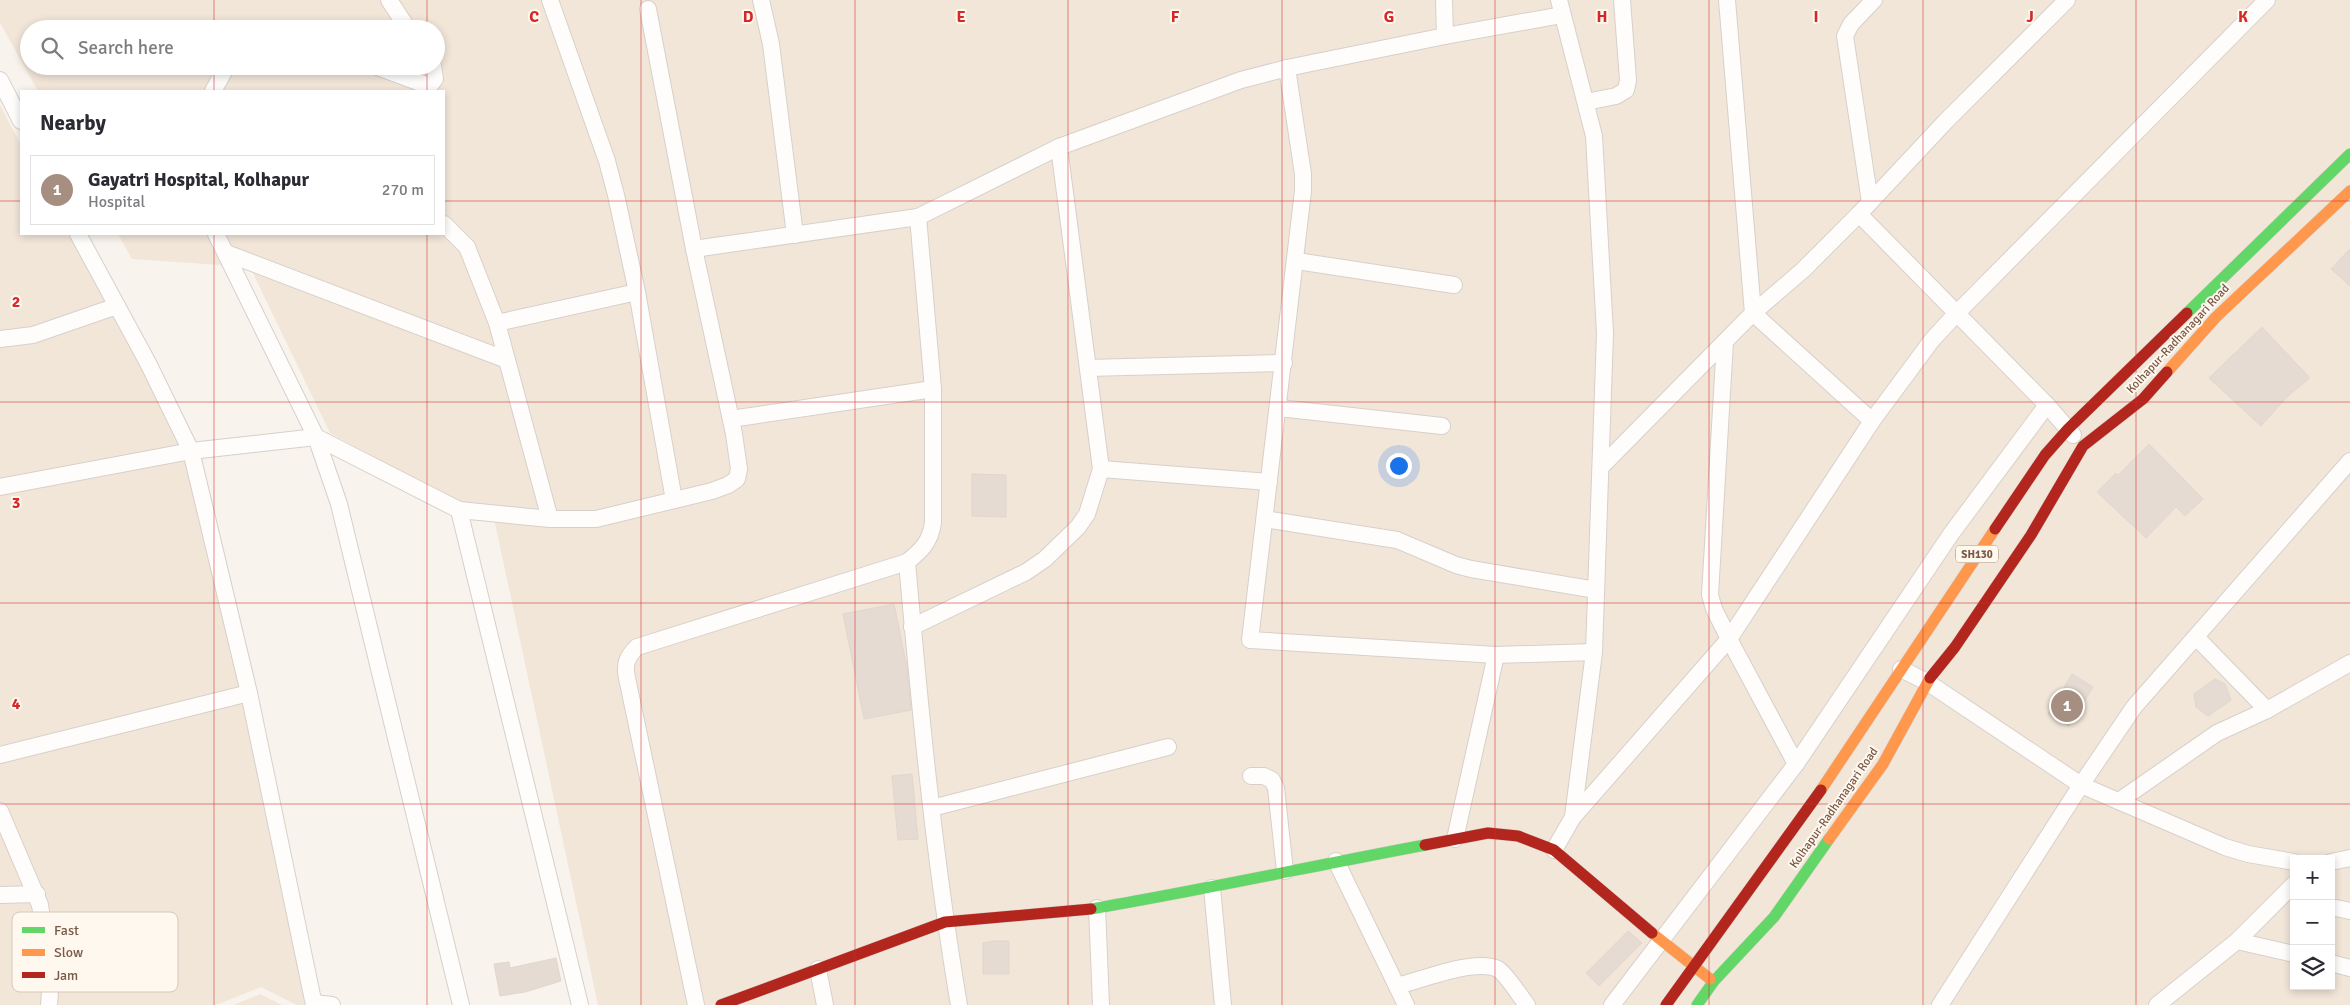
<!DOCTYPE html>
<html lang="en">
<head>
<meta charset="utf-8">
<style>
  :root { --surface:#fff; --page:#f7f7f7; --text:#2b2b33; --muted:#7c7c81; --line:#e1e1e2; --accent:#a68f81 }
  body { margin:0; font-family:Signika,sans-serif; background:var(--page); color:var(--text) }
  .controls { position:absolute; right:15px; bottom:15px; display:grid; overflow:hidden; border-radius:0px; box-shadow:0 2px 8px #0003 }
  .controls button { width:45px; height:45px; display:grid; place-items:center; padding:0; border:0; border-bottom:1px solid var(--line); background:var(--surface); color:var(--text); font:25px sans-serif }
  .you { position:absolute; left:1398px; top:465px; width:18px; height:18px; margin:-12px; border:4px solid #fff; border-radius:50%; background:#1a73e8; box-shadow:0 0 0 8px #1a73e833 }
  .badge { display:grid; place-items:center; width:32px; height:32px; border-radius:50%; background:var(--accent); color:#fff; font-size:16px; font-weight:700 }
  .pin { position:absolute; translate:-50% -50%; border:2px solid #fff; box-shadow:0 1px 5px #0006 }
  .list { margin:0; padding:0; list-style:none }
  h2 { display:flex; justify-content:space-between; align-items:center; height:65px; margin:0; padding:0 20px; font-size:21px }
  h2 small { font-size:16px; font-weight:400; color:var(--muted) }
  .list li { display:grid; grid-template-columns:32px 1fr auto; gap:15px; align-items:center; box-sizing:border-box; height:70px; margin:0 10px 10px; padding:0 10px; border:1px solid var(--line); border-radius:0px }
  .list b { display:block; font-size:19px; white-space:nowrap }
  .list p { margin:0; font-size:16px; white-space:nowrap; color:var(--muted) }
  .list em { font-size:16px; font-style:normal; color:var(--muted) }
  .icon { flex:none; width:28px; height:28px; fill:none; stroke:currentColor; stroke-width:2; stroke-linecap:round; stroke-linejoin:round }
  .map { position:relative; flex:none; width:2350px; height:1005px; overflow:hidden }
  .search { position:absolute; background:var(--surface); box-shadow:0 2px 8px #0003; left:20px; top:20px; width:425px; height:55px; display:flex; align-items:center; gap:12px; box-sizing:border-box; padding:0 18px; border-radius:28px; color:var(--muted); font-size:19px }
  .panel { position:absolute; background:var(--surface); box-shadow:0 2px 8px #0003; left:20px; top:90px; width:425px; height:145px; border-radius:0px }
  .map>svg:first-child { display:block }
  .residential { fill:#f2e6d9; fill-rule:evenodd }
  .building { fill:#e5dbd3; stroke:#e2d6cd }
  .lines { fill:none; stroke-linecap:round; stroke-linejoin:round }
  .street-casing { stroke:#d7d0ca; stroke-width:18 }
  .fast-casing { stroke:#d8cec8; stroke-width:12 }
  .slow-casing { stroke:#d8cec8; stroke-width:12 }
  .jam-casing { stroke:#d8cec8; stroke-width:12 }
  .street { stroke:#fefdfc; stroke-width:16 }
  .fast { stroke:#63d668; stroke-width:11 }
  .slow { stroke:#ff974d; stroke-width:11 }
  .jam { stroke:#b3261e; stroke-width:11 }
  .grid { fill:none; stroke:#d62828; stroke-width:1; stroke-opacity:0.55 }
  .labels { text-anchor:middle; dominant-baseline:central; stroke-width:4; stroke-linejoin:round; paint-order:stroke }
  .shield { fill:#fff8ee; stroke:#a2897a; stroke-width:1 }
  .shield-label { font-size:11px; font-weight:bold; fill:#7a5948 }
  .street-label { font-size:12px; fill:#7a5948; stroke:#fff8ee }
  .key { fill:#fff8ee; stroke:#d7c8bc; stroke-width:1 }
  .key-label { font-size:14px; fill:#7a5948 }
  .grid-label { font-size:16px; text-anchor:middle; font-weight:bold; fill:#d62828; stroke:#fff8ee; stroke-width:4; stroke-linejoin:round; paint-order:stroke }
</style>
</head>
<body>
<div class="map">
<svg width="2350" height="1005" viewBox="0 0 2350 1005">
  <rect width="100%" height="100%" fill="#f8f3ec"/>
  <!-- residential -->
  <g class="residential">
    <path d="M0,0H2350V1005H598L495,523L330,433L250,267L132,259L118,234H444V91H38L0,23ZM29,29H436V66H29ZM2294,859H2331V986H2294Z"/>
    <polygon points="0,105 21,145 21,234 68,234 205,473 260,733 305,1005 297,1005 261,987 216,1005 0,1005"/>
    <polygon points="260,994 282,1005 233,1005"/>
  </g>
  <!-- building -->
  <g class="building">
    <polygon points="2350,249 2350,286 2331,269"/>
    <polygon points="2262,327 2310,378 2288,396 2261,426 2209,378"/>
    <polygon points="2149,444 2203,499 2185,516 2176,507 2146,538 2097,492 2116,473 2118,475"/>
    <polygon points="972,474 1006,475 1006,517 972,516"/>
    <polygon points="894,604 907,668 911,710 864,719 843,614"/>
    <polygon points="2072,674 2093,687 2069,726 2048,714"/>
    <polygon points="2215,679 2225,684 2231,700 2208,716 2196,707 2194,694"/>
    <polygon points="912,774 918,839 898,840 892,776"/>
    <polygon points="1628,931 1642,943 1599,986 1586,973"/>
    <polygon points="993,941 1009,941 1009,974 983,974 983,943"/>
    <polygon points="556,958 561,981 525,992 500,996 494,964 509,962 510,968"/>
  </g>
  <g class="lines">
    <defs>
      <g id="street">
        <polyline points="389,0 408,29"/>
        <polyline points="550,0 607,161 616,195 637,292 674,500"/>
        <polyline points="761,0 771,44 795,235"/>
        <polyline points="1444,0 1445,36 1562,15"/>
        <polyline points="1727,0 1753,313 1872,421 1932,340 1956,314 2267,0"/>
        <polyline points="375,66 426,85 431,84 435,79 433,66"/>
        <polyline points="1287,68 1303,174 1303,191 1250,640 1496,655 1594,652"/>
        <polyline points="0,80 21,121"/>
        <polyline points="213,91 227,66"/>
        <polyline points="1586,102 1616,96 1626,90 1628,80 1622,0"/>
        <polyline points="1870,202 1845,36 1851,24 1874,0"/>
        <polyline points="1859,214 2047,405 2073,435"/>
        <polyline points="444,224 467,247 497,323 550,519 459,510 580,1005"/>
        <polyline points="78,234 148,363 191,451 249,693 314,1005"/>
        <polyline points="216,234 316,437 339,504 461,1005"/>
        <polyline points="694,249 918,217 1059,147 1241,80 1287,68 1445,36"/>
        <polyline points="226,253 507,360"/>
        <polyline points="1297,261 1454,285"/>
        <polyline points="497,323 637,292"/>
        <polyline points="0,339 33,335 117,306"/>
        <polyline points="1725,342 1710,595 1714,609 1729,639 1796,764"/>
        <polyline points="1088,368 1284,363"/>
        <polyline points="1279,408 1442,426"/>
        <polyline points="731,419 933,389"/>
        <polyline points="1602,466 1753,313 1803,270 1859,214 1945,122 2067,0"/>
        <polyline points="1101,469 1269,482"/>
        <polyline points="0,487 191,451 316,437 459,510"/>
        <polyline points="550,519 596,519 712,491 728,485 737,479 739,469 734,434 694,249 648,9"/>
        <polyline points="1265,519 1397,540 1456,565 1471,569 1596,590"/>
        <path d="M907,562C920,710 934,858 959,1005"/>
        <polyline points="912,627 1026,572 1045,559 1078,527 1087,514 1101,469 1059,147"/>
        <polyline points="2196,637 2267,710"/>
        <polyline points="1901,669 1927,682 2081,785 2225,847 2248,854 2294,862"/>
        <polyline points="0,755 249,693"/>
        <polyline points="1251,776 1264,776 1272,780 1276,788 1285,871"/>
        <polyline points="2119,801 2217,733 2267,710 2350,663"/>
        <polyline points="932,808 1168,747"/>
        <polyline points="0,811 40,905 51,977 49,1005"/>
        <polyline points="1573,817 1729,639 1872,421"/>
        <polyline points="1455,839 1496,655"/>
        <polyline points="1554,850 1573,817 1594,652 1605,333 1594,136 1559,0"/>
        <polyline points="1336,861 1406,1005"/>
        <polyline points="2331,862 2350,858"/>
        <polyline points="1212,888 1223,1005"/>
        <polyline points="0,895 37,894"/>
        <polyline points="2331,907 2350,911"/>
        <polyline points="1097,908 1101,1005"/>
        <polyline points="2237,941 2294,954"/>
        <polyline points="2331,963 2350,968"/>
        <polyline points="818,969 825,1005"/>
        <path d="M1397,986C1422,980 1474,958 1498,969C1506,974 1520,996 1527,1005"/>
        <polyline points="314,1003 332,1005"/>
        <path d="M696,1005L627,678C624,664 627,657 637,647L907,562C922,550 930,542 933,523V389L918,217"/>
        <polyline points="1612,1005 1796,764 1951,534 2047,405"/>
        <polyline points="1940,1005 2081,785 2134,707 2350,461"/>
        <polyline points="2157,1005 2237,941 2294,884"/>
      </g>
      <g id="fast">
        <polyline points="2187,313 2350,154"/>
        <path d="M1091,909C1202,890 1313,866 1425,845"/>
        <polyline points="1697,1005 1714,981 1774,917 1829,839"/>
      </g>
      <g id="slow">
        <polyline points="2167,372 2216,317 2350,191"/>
        <polyline points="1821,790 1995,529"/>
        <polyline points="1829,839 1883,764 1930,678"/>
        <polyline points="1652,933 1710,979"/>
      </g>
      <g id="jam">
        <polyline points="1995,529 2045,455 2068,429 2187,313"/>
        <polyline points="1930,678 1955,647 2031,535 2083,446 2143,399 2167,372"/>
        <polyline points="1425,845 1488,833 1518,836 1554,850 1652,933"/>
        <polyline points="721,1005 945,922 1091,909"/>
        <polyline points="1666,1005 1821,790"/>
      </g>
    </defs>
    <!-- street casing -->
    <use href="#street" class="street-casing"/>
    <!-- fast casing -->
    <use href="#fast" class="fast-casing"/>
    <!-- slow casing -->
    <use href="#slow" class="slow-casing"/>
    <!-- jam casing -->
    <use href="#jam" class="jam-casing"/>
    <!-- street -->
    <use href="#street" class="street"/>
    <!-- fast -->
    <use href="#fast" class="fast"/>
    <!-- slow -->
    <use href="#slow" class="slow"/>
    <!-- jam -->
    <use href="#jam" class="jam"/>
  </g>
  <!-- grid -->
  <path class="grid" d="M214,0V29M427,0V29M641,0V1005M855,0V1005M1068,0V1005M1282,0V1005M1495,0V1005M1709,0V1005M1923,0V1005M2136,0V1005M214,66V91M427,66V91M0,201H21M444,201H2350M214,234V1005M427,234V1005M0,402H2350M0,603H2350M0,804H2350"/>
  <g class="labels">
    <!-- shield labels -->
    <rect class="shield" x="1956" y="545.5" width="42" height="17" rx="4"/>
    <g class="shield-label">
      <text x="1977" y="554">SH130</text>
    </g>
    <!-- street labels -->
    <g class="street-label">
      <text transform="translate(2178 339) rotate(-47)">Kolhapur-Radhanagari Road</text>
      <text transform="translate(1834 808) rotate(-55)">Kolhapur-Radhanagari Road</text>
    </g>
  </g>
  <!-- legend -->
  <rect x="12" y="912" width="166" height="80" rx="8" class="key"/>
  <rect x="22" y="927" width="23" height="6" fill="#63d668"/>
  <rect x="22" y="949" width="23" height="7" fill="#ff974d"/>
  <rect x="22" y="972" width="23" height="6" fill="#b3261e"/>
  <g class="key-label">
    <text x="54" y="935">Fast</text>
    <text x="54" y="957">Slow</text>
    <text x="54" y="980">Jam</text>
  </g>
  <g class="grid-label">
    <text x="534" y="22">C</text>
    <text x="748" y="22">D</text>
    <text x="961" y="22">E</text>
    <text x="1175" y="22">F</text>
    <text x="1389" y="22">G</text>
    <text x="1602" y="22">H</text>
    <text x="1816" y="22">I</text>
    <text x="2030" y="22">J</text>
    <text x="2243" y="22">K</text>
    <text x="16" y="307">2</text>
    <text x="16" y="508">3</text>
    <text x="16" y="709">4</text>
  </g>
</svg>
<div class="controls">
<button>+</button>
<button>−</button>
<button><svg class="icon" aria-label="layers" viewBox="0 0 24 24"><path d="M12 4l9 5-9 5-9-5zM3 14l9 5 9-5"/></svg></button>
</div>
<div class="you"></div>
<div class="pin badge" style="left:2067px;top:706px">1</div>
<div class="search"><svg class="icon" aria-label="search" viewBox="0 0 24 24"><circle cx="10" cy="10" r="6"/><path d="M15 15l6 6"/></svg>Search here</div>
<section class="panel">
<h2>Nearby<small></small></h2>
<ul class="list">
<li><span class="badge">1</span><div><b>Gayatri Hospital, Kolhapur</b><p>Hospital</p></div><em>270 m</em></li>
</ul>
</section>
</div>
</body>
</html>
